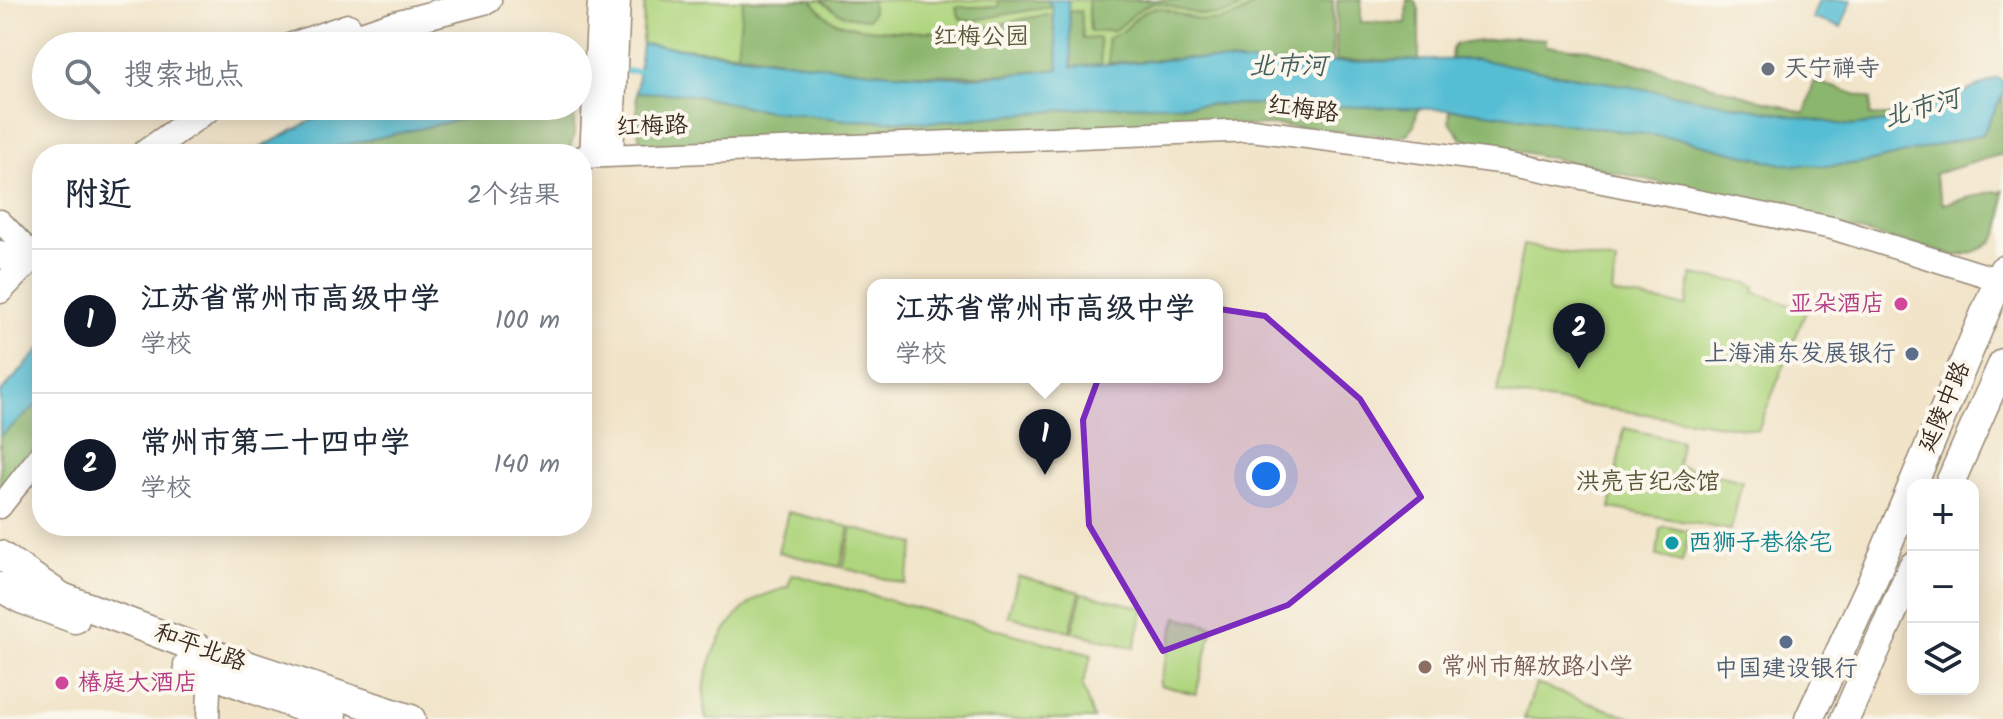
<!DOCTYPE html>
<html lang="zh">
<head>
<meta charset="utf-8">
<style>
  :root { --surface:#fff; --page:#f6f6f7; --text:#1f2937; --muted:#747a83; --line:#e0e1e3; --accent:#111827 }
  body { margin:0; font-family:Kalam,"LXGW WenKai TC",sans-serif; background:var(--page); color:var(--text) }
  .controls { position:absolute; right:24px; bottom:24px; display:grid; overflow:hidden; border-radius:16px; box-shadow:0 4px 20px #0003 }
  .controls button { width:72px; height:72px; display:grid; place-items:center; padding:0; border:0; border-bottom:2px solid var(--line); background:var(--surface); color:var(--text); font:40px sans-serif }
  .you { position:absolute; left:1266px; top:476px; width:28px; height:28px; margin:-20px; border:6px solid #fff; border-radius:50%; background:#1a73e8; box-shadow:0 0 0 12px #1a73e833 }
  .badge { display:grid; place-items:center; width:52px; height:52px; border-radius:50%; background:var(--accent); color:#fff; font-size:26px; font-weight:700 }
  .pin { position:absolute; translate:-50% -66px; filter:drop-shadow(0 2px 4px #0008) }
  .pin::after { content:''; position:absolute; top:42px; width:28px; height:24px; background:inherit; clip-path:polygon(0 0,100% 0,50% 100%) }
  .popup { position:absolute; left:867px; top:279px; width:356px; height:104px; box-sizing:border-box; display:grid; place-content:center; border-radius:16px; background:var(--surface); filter:drop-shadow(0 2px 6px #0005); font-size:26px; white-space:nowrap; color:var(--muted) }
  .popup b { font-size:30px; color:var(--text) }
  .popup::after { content:''; position:absolute; left:50%; top:100%; margin-left:-16px; border:16px solid transparent; border-top-color:var(--surface) }
  .list { margin:0; padding:0; list-style:none }
  h2 { display:flex; justify-content:space-between; align-items:center; height:104px; margin:0; padding:0 32px; font-size:34px }
  h2 small { font-size:26px; font-weight:400; color:var(--muted) }
  .list li { display:grid; grid-template-columns:52px 1fr auto; gap:24px; align-items:center; box-sizing:border-box; height:144px; padding:0 32px; border-top:2px solid var(--line) }
  .list b { display:block; font-size:30px; white-space:nowrap }
  .list p { margin:0; font-size:26px; white-space:nowrap; color:var(--muted) }
  .list em { font-size:26px; font-style:normal; color:var(--muted) }
  .icon { flex:none; width:44px; height:44px; fill:none; stroke:currentColor; stroke-width:2; stroke-linecap:round; stroke-linejoin:round }
  .map { position:relative; flex:none; width:2003px; height:719px; overflow:hidden }
  .search { position:absolute; background:var(--surface); box-shadow:0 4px 20px #0003; left:32px; top:32px; width:560px; height:88px; display:flex; align-items:center; gap:20px; box-sizing:border-box; padding:0 28px; border-radius:44px; color:var(--muted); font-size:30px }
  .panel { position:absolute; background:var(--surface); box-shadow:0 4px 20px #0003; left:32px; top:144px; width:560px; height:392px; border-radius:32px }
  .map>svg:first-child { display:block }
  .green { fill:#afd57e; stroke:#75804e; stroke-width:2 }
  .forest { fill:#8bb66d; stroke:#637046; stroke-width:2 }
  .water { fill:#56bed4; stroke:#487479; stroke-width:2 }
  .lines { fill:none; stroke-linecap:round; stroke-linejoin:round }
  .stream { stroke:#56bed4; stroke-width:5 }
  .tertiary-casing { stroke:#968774; stroke-width:25 }
  .secondary-casing { stroke:#968774; stroke-width:29 }
  .primary-casing { stroke:#968774; stroke-width:31 }
  .tertiary { stroke:#fff; stroke-width:22 }
  .secondary { stroke:#fff; stroke-width:26 }
  .primary { stroke:#fff; stroke-width:28 }
  .marked { fill:#7b2cbf; fill-opacity:0.2; stroke:#7b2cbf; stroke-width:6; stroke-linejoin:round }
  .worship-dot { fill:#6b7280; stroke:#fbf7ec; stroke-width:3 }
  .hotel-dot { fill:#d1479c; stroke:#fbf7ec; stroke-width:3 }
  .service-dot { fill:#5c6f8a; stroke:#fbf7ec; stroke-width:3 }
  .culture-dot { fill:#0f9aa8; stroke:#fbf7ec; stroke-width:3 }
  .education-dot { fill:#8d6e63; stroke:#fbf7ec; stroke-width:3 }
  .labels { text-anchor:middle; dominant-baseline:central; stroke-width:8; stroke-linejoin:round; paint-order:stroke }
  .park-label { font-size:24px; fill:#585536; stroke:#fbf7ec }
  .worship-label { font-size:24px; fill:#5b616d; stroke:#fbf7ec; text-anchor:start }
  .street-label { font-size:24px; fill:#3b2a1e; stroke:#fbf7ec }
  .hotel-label { font-size:24px; fill:#b23c85; stroke:#fbf7ec; text-anchor:end }
  .service-label { font-size:24px; fill:#4e5e75; stroke:#fbf7ec; text-anchor:end }
  .culture-label { font-size:24px; fill:#0d838f; stroke:#fbf7ec; text-anchor:start }
  .education-label { font-size:24px; fill:#785e54; stroke:#fbf7ec; text-anchor:start }
  .water-label { font-size:26px; font-style:italic; fill:#445e5e; stroke:#fbf7ec }
</style>
</head>
<body>
<div class="map">
<svg width="2003" height="719" viewBox="0 0 2003 719">
  <rect width="100%" height="100%" fill="#fbf7ec"/>
  <filter id="ink" filterUnits="userSpaceOnUse"><feTurbulence type="fractalNoise" baseFrequency=".0125" numOctaves="2"/><feDisplacementMap in="SourceGraphic" scale="16" xChannelSelector="R" yChannelSelector="G"/><feConvolveMatrix kernelMatrix="1 2 1 2 8 2 1 2 1" color-interpolation-filters="sRGB"/></filter>
  <filter id="wash" filterUnits="userSpaceOnUse"><feTurbulence type="fractalNoise" baseFrequency=".006" numOctaves="4" result="noise"/><feDisplacementMap in="SourceGraphic" scale="32" xChannelSelector="R" yChannelSelector="G"/><feGaussianBlur stdDeviation="1.8" result="paint"/><feColorMatrix in="noise" values="0 0 0 0 0 0 0 0 0 0 0 0 0 0 0 0 0 1.4 0 .05"/><feComposite in="paint" operator="in"/></filter>
  <g filter="url(#wash)">
    <rect width="100%" height="100%" fill="#f1e4c9"/>
    <!-- green -->
    <g class="green">
      <polygon points="645,0 1333,0 1332,61 1260,64 1189,58 1040,71 807,65 737,53 642,44"/>
      <polygon points="1523,245 1616,262 1612,294 1686,306 1692,275 1748,283 1755,286 1754,292 1806,311 1758,430 1497,393"/>
      <polygon points="1624,428 1681,441 1677,465 1742,481 1731,530 1610,508"/>
      <polygon points="788,512 850,527 840,567 778,552"/>
      <polygon points="1664,526 1689,532 1682,562 1657,556 1660,529"/>
      <polygon points="852,528 915,544 905,584 843,568"/>
      <path d="M792,574L1092,655L1082,686L1094,719H706C697,681 718,629 748,605C759,595 774,592 788,587Z"/>
      <polygon points="1018,576 1080,592 1070,631 1008,616"/>
      <polygon points="1082,593 1144,608 1134,648 1072,632"/>
      <polygon points="1177,617 1213,626 1196,694 1159,685"/>
      <polygon points="1536,684 1634,719 1524,719"/>
    </g>
    <!-- forest -->
    <g class="forest">
      <path d="M743,0H812C818,9 824,16 834,21C862,34 942,33 975,29C1001,25 1026,17 1053,14L1059,69C951,83 844,71 737,53Z"/>
      <path d="M821,0H872V14L868,19C848,18 836,14 821,0Z"/>
      <polygon points="999,0 1047,0 1052,6 970,21 960,19 956,7 998,7"/>
      <path d="M1088,0H1251C1228,21 1202,17 1175,8C1167,5 1159,2 1151,4C1135,8 1126,26 1111,32L1110,30L1090,32Z"/>
      <path d="M1259,0H1333L1332,61L1260,64L1189,58L1109,63L1107,39C1111,37 1118,34 1123,31C1132,23 1141,10 1153,8C1161,6 1170,11 1178,14C1209,25 1235,24 1259,0Z"/>
      <polygon points="1337,0 1361,0 1361,22 1406,23 1407,0 1414,0 1419,9 1419,60 1336,61"/>
      <polygon points="1081,11 1083,39 1099,38 1101,64 1072,67 1067,12"/>
      <polygon points="1516,37 1546,39 1546,46 1588,49 1805,113 1814,81 1871,99 1870,116 1897,116 1897,121 1849,126 1476,59 1451,59 1452,49 1456,44"/>
      <polygon points="636,92 686,94 764,110 847,120 938,122 1095,107 1154,105 1265,104 1418,108 1414,126 1406,135 1395,137 1273,125 646,146 639,138"/>
      <path d="M2003,94V154L1934,174L1943,204L1995,191L2001,193L2003,189C2003,231 2003,248 1956,256C1792,212 1628,174 1462,139L1449,121L1450,109L1463,110L1681,139L1781,164L1831,166L1868,162L1983,134Z"/>
      <polygon points="521,106 574,106 574,136 569,150 526,154 317,154 332,148"/>
      <polygon points="42,401 42,440 0,488 0,436"/>
    </g>
    <!-- water -->
    <g class="water">
      <path d="M1047,0H1068L1072,67L1189,58L1260,64L1476,59L1849,126L1897,121L1997,78L2003,81V94L1983,134L1868,162L1830,166L1781,164L1681,139L1463,110L1265,104L1154,105L1095,107L938,122L847,120L764,110L686,94L636,92L642,44C746,54 850,73 954,77C988,78 1025,73 1059,69L1052,6Z"/>
      <polygon points="1819,0 1852,0 1841,27 1812,18"/>
      <polygon points="357,106 521,106 332,148 317,154 249,154 322,115"/>
      <polygon points="42,347 42,401 0,436 0,393"/>
    </g>
    <g class="lines">
      <!-- stream -->
      <polyline class="stream" points="623,71 645,71"/>
    </g>
  </g>
  <g filter="url(#ink)">
    <g class="lines">
      <defs>
        <g id="tertiary">
          <polyline points="612,155 619,0"/>
          <polyline points="591,156 599,0"/>
          <polyline points="582,157 1252,130 1507,163 1832,228 2003,281"/>
          <polyline points="0,221 24,246 27,261 8,260 0,252"/>
          <polyline points="0,507 42,453"/>
          <polyline points="208,719 210,660"/>
        </g>
        <g id="secondary">
          <polyline points="292,46 348,27"/>
          <polyline points="330,46 391,25 488,0"/>
          <polyline points="144,154 212,106"/>
          <polyline points="0,290 42,246"/>
        </g>
        <g id="primary">
          <polyline points="1949,485 2003,363"/>
          <polyline points="0,555 62,597 210,653 411,719"/>
          <polyline points="0,587 21,599 75,619"/>
          <polyline points="188,665 333,719"/>
          <polyline points="1809,719 1872,582 2003,270"/>
          <polyline points="1845,719 1913,566"/>
        </g>
      </defs>
      <!-- tertiary casing -->
      <use href="#tertiary" class="tertiary-casing"/>
      <!-- secondary casing -->
      <use href="#secondary" class="secondary-casing"/>
      <!-- primary casing -->
      <use href="#primary" class="primary-casing"/>
      <!-- tertiary -->
      <use href="#tertiary" class="tertiary"/>
      <!-- secondary -->
      <use href="#secondary" class="secondary"/>
      <!-- primary -->
      <use href="#primary" class="primary"/>
    </g>
  </g>
  <!-- marked area -->
  <path class="marked" d="M1129,295L1265,316L1360,399L1421,497L1288,605L1163,651L1089,525L1083,420Z"/>
  <!-- markers -->
  <circle class="worship-dot" cx="1768" cy="69" r="8"/>
  <g class="hotel-dot">
    <circle cx="1901" cy="304" r="8"/>
    <circle cx="62" cy="683" r="8"/>
  </g>
  <g class="service-dot">
    <circle cx="1912" cy="354" r="8"/>
    <circle cx="1786" cy="642" r="8"/>
  </g>
  <circle class="culture-dot" cx="1672" cy="543" r="8"/>
  <circle class="education-dot" cx="1425" cy="667" r="8"/>
  <g class="labels">
    <!-- park labels -->
    <g class="park-label">
      <text x="981" y="37">红梅公园</text>
      <text x="1648" y="482">洪亮吉纪念馆</text>
    </g>
    <!-- worship labels -->
    <g class="worship-label">
      <text x="1784" y="69">天宁禅寺</text>
    </g>
    <!-- street labels -->
    <g class="street-label">
      <text transform="translate(1303 110) rotate(7)">红梅路</text>
      <text transform="translate(652 127) rotate(-2)">红梅路</text>
      <text transform="translate(1945 407) rotate(-67)">延陵中路</text>
      <text transform="translate(200 648) rotate(20)">和平北路</text>
    </g>
    <!-- hotel labels -->
    <g class="hotel-label">
      <text x="1885" y="304">亚朵酒店</text>
      <text x="78" y="683" text-anchor="start">椿庭大酒店</text>
    </g>
    <!-- service labels -->
    <g class="service-label">
      <text x="1896" y="354">上海浦东发展银行</text>
      <text x="1786" y="669" text-anchor="middle">中国建设银行</text>
    </g>
    <!-- culture labels -->
    <g class="culture-label">
      <text x="1688" y="543">西狮子巷徐宅</text>
    </g>
    <!-- education labels -->
    <g class="education-label">
      <text x="1441" y="667">常州市解放路小学</text>
    </g>
    <!-- water labels -->
    <g class="water-label">
      <text x="1288" y="67">北市河</text>
      <text transform="translate(1922 109) rotate(-16)">北市河</text>
    </g>
  </g>
</svg>
<div class="controls">
<button>+</button>
<button>−</button>
<button><svg class="icon" aria-label="layers" viewBox="0 0 24 24"><path d="M12 4l9 5-9 5-9-5zM3 14l9 5 9-5"/></svg></button>
</div>
<div class="you"></div>
<div class="pin badge" style="left:1045px;top:475px">1</div>
<div class="popup"><b>江苏省常州市高级中学</b>学校</div>
<div class="pin badge" style="left:1579px;top:369px">2</div>
<div class="search"><svg class="icon" aria-label="search" viewBox="0 0 24 24"><circle cx="10" cy="10" r="6"/><path d="M15 15l6 6"/></svg>搜索地点</div>
<section class="panel">
<h2>附近<small>2个结果</small></h2>
<ul class="list">
<li><span class="badge">1</span><div><b>江苏省常州市高级中学</b><p>学校</p></div><em>100 m</em></li>
<li><span class="badge">2</span><div><b>常州市第二十四中学</b><p>学校</p></div><em>140 m</em></li>
</ul>
</section>
</div>
</body>
</html>
